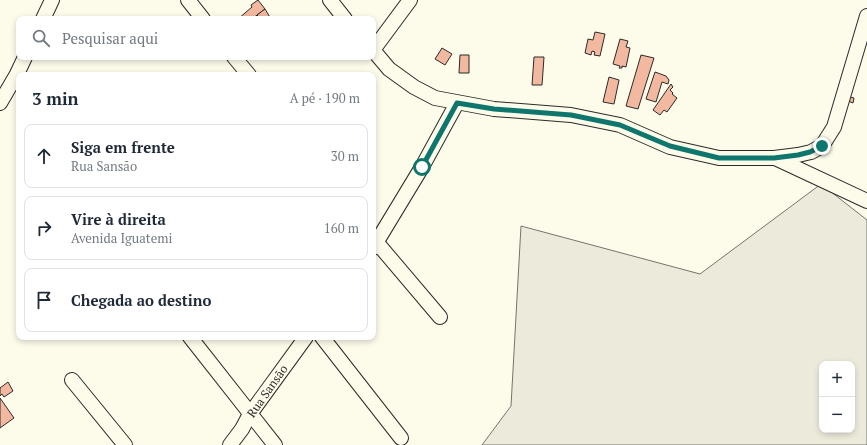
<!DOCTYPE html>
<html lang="pt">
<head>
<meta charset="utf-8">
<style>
  :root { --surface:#fff; --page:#f6f6f7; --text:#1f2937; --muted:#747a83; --line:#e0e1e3 }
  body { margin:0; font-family:"PT Serif",serif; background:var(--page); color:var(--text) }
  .controls { position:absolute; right:12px; bottom:12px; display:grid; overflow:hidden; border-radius:8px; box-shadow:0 2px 6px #0003 }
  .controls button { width:36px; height:36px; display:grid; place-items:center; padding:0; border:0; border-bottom:1px solid var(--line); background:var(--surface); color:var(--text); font:20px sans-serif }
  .stop { position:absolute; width:12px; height:12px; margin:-9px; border:3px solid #0f766e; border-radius:50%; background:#fff }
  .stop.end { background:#0f766e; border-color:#fff; box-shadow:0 1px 4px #0008 }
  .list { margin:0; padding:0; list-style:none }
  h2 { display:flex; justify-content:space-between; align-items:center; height:52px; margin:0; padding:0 16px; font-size:17px }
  h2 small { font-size:13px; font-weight:400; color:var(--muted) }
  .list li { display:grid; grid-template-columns:26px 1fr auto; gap:12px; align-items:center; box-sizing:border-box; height:64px; margin:0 8px 8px; padding:0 8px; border:1px solid var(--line); border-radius:8px }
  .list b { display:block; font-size:15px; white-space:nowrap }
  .list p { margin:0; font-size:13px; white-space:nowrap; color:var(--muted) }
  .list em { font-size:13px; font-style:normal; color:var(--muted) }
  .icon { flex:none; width:22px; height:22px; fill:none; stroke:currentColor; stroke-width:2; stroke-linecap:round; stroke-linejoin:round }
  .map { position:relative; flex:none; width:867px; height:445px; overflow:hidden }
  .search { position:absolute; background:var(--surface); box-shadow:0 2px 6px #0003; left:16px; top:16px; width:360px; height:44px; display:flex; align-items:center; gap:10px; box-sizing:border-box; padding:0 14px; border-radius:8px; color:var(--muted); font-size:15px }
  .panel { position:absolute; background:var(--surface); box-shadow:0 2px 6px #0003; left:16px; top:72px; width:360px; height:268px; border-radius:8px }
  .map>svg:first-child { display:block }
  .green { fill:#ecebdb; stroke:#74746e; fill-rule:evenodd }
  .building { fill:#f2b8a0; stroke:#2b2b2b }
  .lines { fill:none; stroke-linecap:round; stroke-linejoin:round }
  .minor-casing { stroke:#2b2b2b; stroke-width:16 }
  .minor { stroke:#fdfbea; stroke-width:14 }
  .route { stroke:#0f766e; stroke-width:5 }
  .labels { text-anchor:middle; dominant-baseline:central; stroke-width:3; stroke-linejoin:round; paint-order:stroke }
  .street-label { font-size:12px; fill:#2b2b2b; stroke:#fdfbea }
</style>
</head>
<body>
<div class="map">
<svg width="867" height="445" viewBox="0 0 867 445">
  <rect width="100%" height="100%" fill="#fdfbea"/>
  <!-- green -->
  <path class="green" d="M821,184L867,220V445H482L511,406L521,226L700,274ZM822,364H852V430H822Z"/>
  <!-- building -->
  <g class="building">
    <polygon points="258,0 265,9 252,19 238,19 252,7 251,5"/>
    <polygon points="265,9 271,19 256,19 259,17 257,15"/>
    <polygon points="595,32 605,34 600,56 594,55 595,52 592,51 591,55 585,53 588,39 593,40"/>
    <polygon points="620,39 628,41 626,47 630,48 626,67 622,66 622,68 619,68 620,66 613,64"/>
    <polygon points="442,48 452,54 445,65 435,59"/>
    <polygon points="460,55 469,55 469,73 459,73"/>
    <polygon points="641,55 654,58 638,109 626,106"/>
    <polygon points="534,57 544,57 542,85 532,85"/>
    <polygon points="655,72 666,76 669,80 668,84 662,82 656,102 646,99"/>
    <polygon points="609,77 619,80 614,104 603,102"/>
    <polygon points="671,84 673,87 670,90 673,93 672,94 677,98 667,112 664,110 660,115 653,110"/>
    <polygon points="850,97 854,98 853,103 848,101"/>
    <polygon points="8,382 13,391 4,397 2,394 0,396 0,388"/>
    <polygon points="0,398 14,418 0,428"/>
  </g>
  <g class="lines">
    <defs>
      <g id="minor">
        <polyline points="188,0 203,19"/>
        <polyline points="330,0 345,19"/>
        <polyline points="43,19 52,0"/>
        <polyline points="373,50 389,69 414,87 435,98 494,109 571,115 620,125 670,147 719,158 774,158 798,155 811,152 822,146 834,127 867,16"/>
        <polyline points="373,50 410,0"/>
        <polyline points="234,57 249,75"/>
        <polyline points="0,103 17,74 25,57"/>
        <polyline points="775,158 867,201"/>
        <polyline points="373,238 440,317"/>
        <polyline points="373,248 422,167 457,103"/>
        <polyline points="190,337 275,445"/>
        <polyline points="322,337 401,438"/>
        <polyline points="72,380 125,445"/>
        <polyline points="230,445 242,429 250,414 306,337"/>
      </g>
    </defs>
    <!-- minor casing -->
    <use href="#minor" class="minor-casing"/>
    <!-- minor -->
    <use href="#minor" class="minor"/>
  </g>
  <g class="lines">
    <!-- route -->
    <polyline class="route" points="422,167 457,103 494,109 571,115 620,125 670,146 719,158 774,158 798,155 810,152 822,146"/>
  </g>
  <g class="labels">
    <!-- street labels -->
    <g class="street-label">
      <text transform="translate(267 391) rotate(-55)">Rua Sansão</text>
    </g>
  </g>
</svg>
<div class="controls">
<button>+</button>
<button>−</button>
</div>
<div class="stop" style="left:422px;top:167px"></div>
<div class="stop end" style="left:822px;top:146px"></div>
<div class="search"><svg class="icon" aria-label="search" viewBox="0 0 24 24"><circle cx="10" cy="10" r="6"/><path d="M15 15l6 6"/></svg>Pesquisar aqui</div>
<section class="panel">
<h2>3 min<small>A pé · 190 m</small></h2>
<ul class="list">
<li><svg class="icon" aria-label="ahead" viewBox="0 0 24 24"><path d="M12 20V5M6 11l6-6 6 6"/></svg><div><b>Siga em frente</b><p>Rua Sansão</p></div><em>30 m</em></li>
<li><svg class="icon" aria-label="right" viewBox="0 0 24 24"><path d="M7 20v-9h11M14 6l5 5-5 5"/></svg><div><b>Vire à direita</b><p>Avenida Iguatemi</p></div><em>160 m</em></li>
<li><svg class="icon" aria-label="arrive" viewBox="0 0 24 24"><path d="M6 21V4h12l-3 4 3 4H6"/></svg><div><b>Chegada ao destino</b></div></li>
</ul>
</section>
</div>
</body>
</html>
